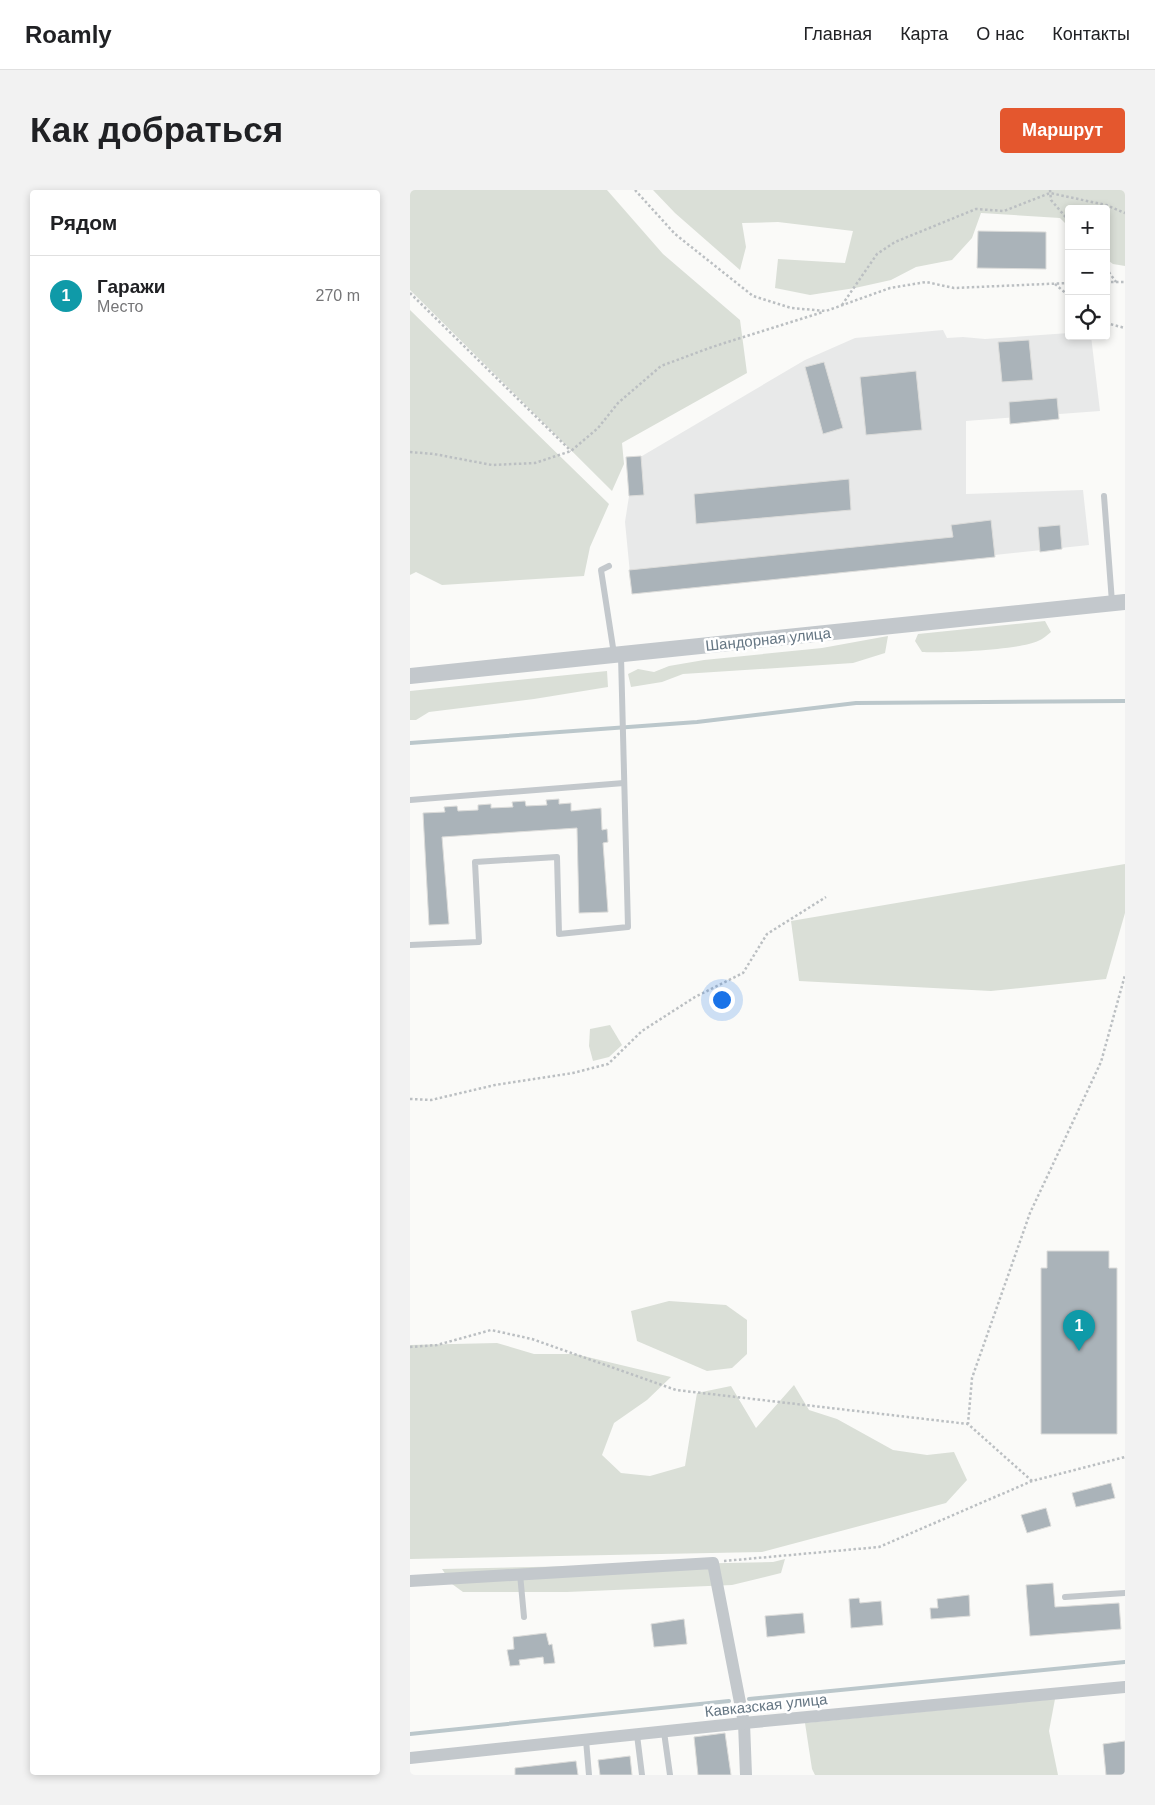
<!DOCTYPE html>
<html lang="ru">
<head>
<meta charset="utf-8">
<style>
  :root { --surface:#fff; --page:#f2f2f2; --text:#202124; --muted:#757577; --line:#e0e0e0; --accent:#e4572e }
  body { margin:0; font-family:Helvetica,sans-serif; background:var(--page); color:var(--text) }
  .controls { position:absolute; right:15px; top:15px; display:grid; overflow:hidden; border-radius:5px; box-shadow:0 2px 8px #0003 }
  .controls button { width:45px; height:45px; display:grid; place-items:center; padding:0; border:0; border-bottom:1px solid var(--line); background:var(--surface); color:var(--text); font:25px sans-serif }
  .you { position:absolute; left:311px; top:809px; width:18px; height:18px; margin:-12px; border:4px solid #fff; border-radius:50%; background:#1a73e8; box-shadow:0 0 0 8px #1a73e833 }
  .badge { display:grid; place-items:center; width:32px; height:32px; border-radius:50%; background:var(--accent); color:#fff; font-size:16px; font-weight:700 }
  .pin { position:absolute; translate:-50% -41px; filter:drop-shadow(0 1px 2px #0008) }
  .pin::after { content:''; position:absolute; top:26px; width:18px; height:15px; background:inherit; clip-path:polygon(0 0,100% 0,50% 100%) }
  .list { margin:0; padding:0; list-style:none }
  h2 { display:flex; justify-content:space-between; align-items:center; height:65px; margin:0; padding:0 20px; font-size:21px }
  h2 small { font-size:16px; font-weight:400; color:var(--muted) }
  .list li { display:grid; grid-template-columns:32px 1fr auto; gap:15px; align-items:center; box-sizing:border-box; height:80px; padding:0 20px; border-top:1px solid var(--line) }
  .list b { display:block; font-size:19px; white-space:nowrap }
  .list p { margin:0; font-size:16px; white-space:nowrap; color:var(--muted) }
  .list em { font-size:16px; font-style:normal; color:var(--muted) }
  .icon { flex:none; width:28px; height:28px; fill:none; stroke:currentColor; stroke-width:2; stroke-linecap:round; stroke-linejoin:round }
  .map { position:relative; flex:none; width:715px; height:1585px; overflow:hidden; border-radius:5px }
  header { display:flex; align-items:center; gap:30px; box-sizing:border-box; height:70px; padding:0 25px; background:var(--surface); border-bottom:1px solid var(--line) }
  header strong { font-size:24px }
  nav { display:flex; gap:28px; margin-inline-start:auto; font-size:18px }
  .intro { display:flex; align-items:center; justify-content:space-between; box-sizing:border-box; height:120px; padding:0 30px }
  h1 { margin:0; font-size:35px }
  .button { padding:12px 22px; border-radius:5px; background:var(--accent); color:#fff; font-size:18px; font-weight:700 }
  main { display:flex; gap:30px; padding:0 30px }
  aside { flex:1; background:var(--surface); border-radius:5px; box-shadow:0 2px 8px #0003 }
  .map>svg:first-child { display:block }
  .built { fill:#e8e9e9 }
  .green { fill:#dadfd7 }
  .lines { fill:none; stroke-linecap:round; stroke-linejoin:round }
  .stream { stroke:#bbc7cb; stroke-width:4 }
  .building { fill:#aab3b9; stroke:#dcdcda }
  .path { stroke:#bbbfc2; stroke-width:2.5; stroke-dasharray:2.5 2.5; stroke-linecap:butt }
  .service { stroke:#c3c8cc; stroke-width:6 }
  .minor { stroke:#c3c8cc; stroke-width:12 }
  .tertiary { stroke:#c3c8cc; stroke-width:16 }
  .labels { text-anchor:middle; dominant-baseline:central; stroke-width:5; stroke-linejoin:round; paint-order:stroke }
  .street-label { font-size:15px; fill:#657683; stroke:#fff }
</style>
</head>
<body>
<header>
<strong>Roamly</strong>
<nav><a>Главная</a><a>Карта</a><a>О нас</a><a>Контакты</a></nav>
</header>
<div class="intro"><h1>Как добраться</h1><a class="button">Маршрут</a></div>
<main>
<aside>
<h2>Рядом<small></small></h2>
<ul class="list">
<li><span class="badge" style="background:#0f9aa8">1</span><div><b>Гаражи</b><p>Место</p></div><em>270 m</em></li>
</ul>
</aside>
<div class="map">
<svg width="715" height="1585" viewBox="0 0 715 1585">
  <rect width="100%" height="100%" fill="#fafaf8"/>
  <!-- built -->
  <polygon class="built" points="533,140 537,148 553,147 575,149 659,143 659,146 681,146 690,221 556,231 556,304 673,300 679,355 222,404 215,332 219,306 216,267 232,266 395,170 445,148"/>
  <!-- green -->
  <g class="green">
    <polygon points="0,0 197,0 253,64 330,130 337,183 212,253 214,274 202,301 0,100"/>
    <polygon points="243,0 715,0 715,76 703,74 696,69 696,19 659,19 659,37 650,28 571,23 562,48 542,70 506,77 481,90 445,98 400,105 365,98 368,69 435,73 443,41 368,32 332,33 336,57 330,80 265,23"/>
    <polygon points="0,120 199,314 180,357 174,386 32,395 6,382 0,385"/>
    <path d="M635,431L641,442C637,445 633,449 628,451C609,460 535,463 512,462L505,451L508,444Z"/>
    <polygon points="478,446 475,463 443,473 273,484 252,492 221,497 218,484 228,479 244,482 259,476 294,470 412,458"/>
    <polygon points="197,481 198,497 124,509 19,522 6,530 0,530 0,501"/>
    <polygon points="715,674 715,723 696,789 581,801 389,791 381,731"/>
    <polygon points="200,835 212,855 199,867 183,871 179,856 180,839"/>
    <polygon points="259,1111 316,1115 337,1130 337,1164 322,1178 297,1181 227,1151 221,1121"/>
    <polygon points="87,1153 124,1164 165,1164 261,1187 237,1210 204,1233 192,1265 211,1283 240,1286 275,1276 287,1203 321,1196 346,1238 384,1195 399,1220 427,1229 483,1260 517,1265 544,1262 557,1290 536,1313 352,1362 0,1369 0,1155"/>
    <polygon points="375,1369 371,1383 322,1395 157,1402 53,1402 42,1394 32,1379 363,1372"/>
    <polygon points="645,1509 639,1541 648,1585 405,1585 402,1579 395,1533"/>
  </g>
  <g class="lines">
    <!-- stream -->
    <g class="stream">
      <polyline points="0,553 287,532 446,513 715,511"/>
      <polyline points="339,1509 715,1472"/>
      <polyline points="0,1544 319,1511"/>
    </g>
  </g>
  <!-- building -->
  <g class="building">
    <polygon points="568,41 636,42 636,79 567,78"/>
    <polygon points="619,150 623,190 592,192 588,152"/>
    <polygon points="414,172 433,238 413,244 395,177"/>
    <polygon points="506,181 512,240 456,245 450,187"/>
    <polygon points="647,208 649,229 600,234 599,212"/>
    <polygon points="231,266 234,305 219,306 216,267"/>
    <polygon points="439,289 441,320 286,334 284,304"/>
    <polygon points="581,330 585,367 222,404 219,380 543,347 541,335"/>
    <polygon points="650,335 652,359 630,362 628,337"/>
    <polygon points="149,609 149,614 161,613 161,621 191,618 192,640 197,639 198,652 193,653 198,722 169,723 167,638 32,647 39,734 19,735 13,623 35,622 34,617 47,616 48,621 68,620 68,615 81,614 81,618 103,617 102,612 115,611 116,616 137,615 136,610"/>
    <polygon points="637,1061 699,1061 699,1078 707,1078 707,1244 631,1244 631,1078 637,1078"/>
    <polygon points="701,1293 705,1308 666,1317 662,1303"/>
    <polygon points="636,1318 641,1336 617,1343 611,1325"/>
    <polygon points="643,1393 645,1417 709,1413 711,1439 620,1446 616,1395"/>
    <polygon points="559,1405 560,1426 521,1429 520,1418 528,1418 527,1409"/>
    <polygon points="449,1408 450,1413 471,1411 473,1435 441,1438 439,1409"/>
    <polygon points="393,1423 395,1443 357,1447 355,1426"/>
    <polygon points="274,1429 277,1454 244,1457 241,1434"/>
    <polygon points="136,1443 139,1455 142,1454 145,1473 134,1474 133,1467 109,1470 110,1475 100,1476 97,1460 104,1459 103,1447"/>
    <polygon points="315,1543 321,1585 288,1585 284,1547"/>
    <polygon points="715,1551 715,1585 696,1585 693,1554"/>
    <polygon points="220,1566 222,1585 190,1585 188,1570"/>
    <polygon points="166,1571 168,1585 105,1585 105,1578"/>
  </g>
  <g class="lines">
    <!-- path -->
    <g class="path">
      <polyline points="225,0 265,44 343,106 381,118 416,121 480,98 516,92 544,98 659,93"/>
      <polyline points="640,0 641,10 659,31"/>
      <polyline points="696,78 706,92"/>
      <polyline points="696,92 715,92"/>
      <polyline points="645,94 659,106"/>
      <polyline points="0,103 161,261"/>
      <polyline points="432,115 467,64 485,52 566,19 594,21 640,3 696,15 715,23"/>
      <polyline points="696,133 715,138"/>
      <polyline points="0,262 24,264 82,275 125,273 161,261 188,238 208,213 251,176 302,157 413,122"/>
      <polyline points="0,909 21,910 85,895 163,883 198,874 232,841 285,807 333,783 357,744 416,707"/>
      <polyline points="0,1157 27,1155 81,1140 122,1149 266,1200 558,1234"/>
      <polyline points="622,1291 558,1234 562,1188 620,1023 691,872 715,785"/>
      <polyline points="314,1371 469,1357 622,1291 715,1267"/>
    </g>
    <!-- service -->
    <g class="service">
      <polyline points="694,306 702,412"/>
      <polyline points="199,376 191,380 204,464"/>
      <polyline points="0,610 214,593"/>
      <polyline points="0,755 69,752 65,672 147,667 149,744 218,737 211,466"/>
      <polyline points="110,1384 114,1427"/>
      <polyline points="655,1407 715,1403"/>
      <polyline points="254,1542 260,1585"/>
      <polyline points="227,1545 232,1585"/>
      <polyline points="176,1550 179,1585"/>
    </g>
    <!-- minor -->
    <g class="minor">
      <polyline points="0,1391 303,1373 334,1533 336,1585"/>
      <polyline points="0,1568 334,1533 715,1497"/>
    </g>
    <!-- tertiary -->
    <polyline class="tertiary" points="0,486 715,412"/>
  </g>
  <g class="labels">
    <!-- street labels -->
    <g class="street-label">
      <text transform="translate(358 449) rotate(-6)">Шандорная улица</text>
      <text transform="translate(356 1515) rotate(-6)">Кавказская улица</text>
    </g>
  </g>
</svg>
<div class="controls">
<button>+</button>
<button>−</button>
<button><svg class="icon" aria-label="locate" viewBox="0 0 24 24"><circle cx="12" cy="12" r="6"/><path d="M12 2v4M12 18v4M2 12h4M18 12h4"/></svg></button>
</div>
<div class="you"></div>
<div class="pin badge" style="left:669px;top:1161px;background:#0f9aa8">1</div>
</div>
</main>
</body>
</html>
